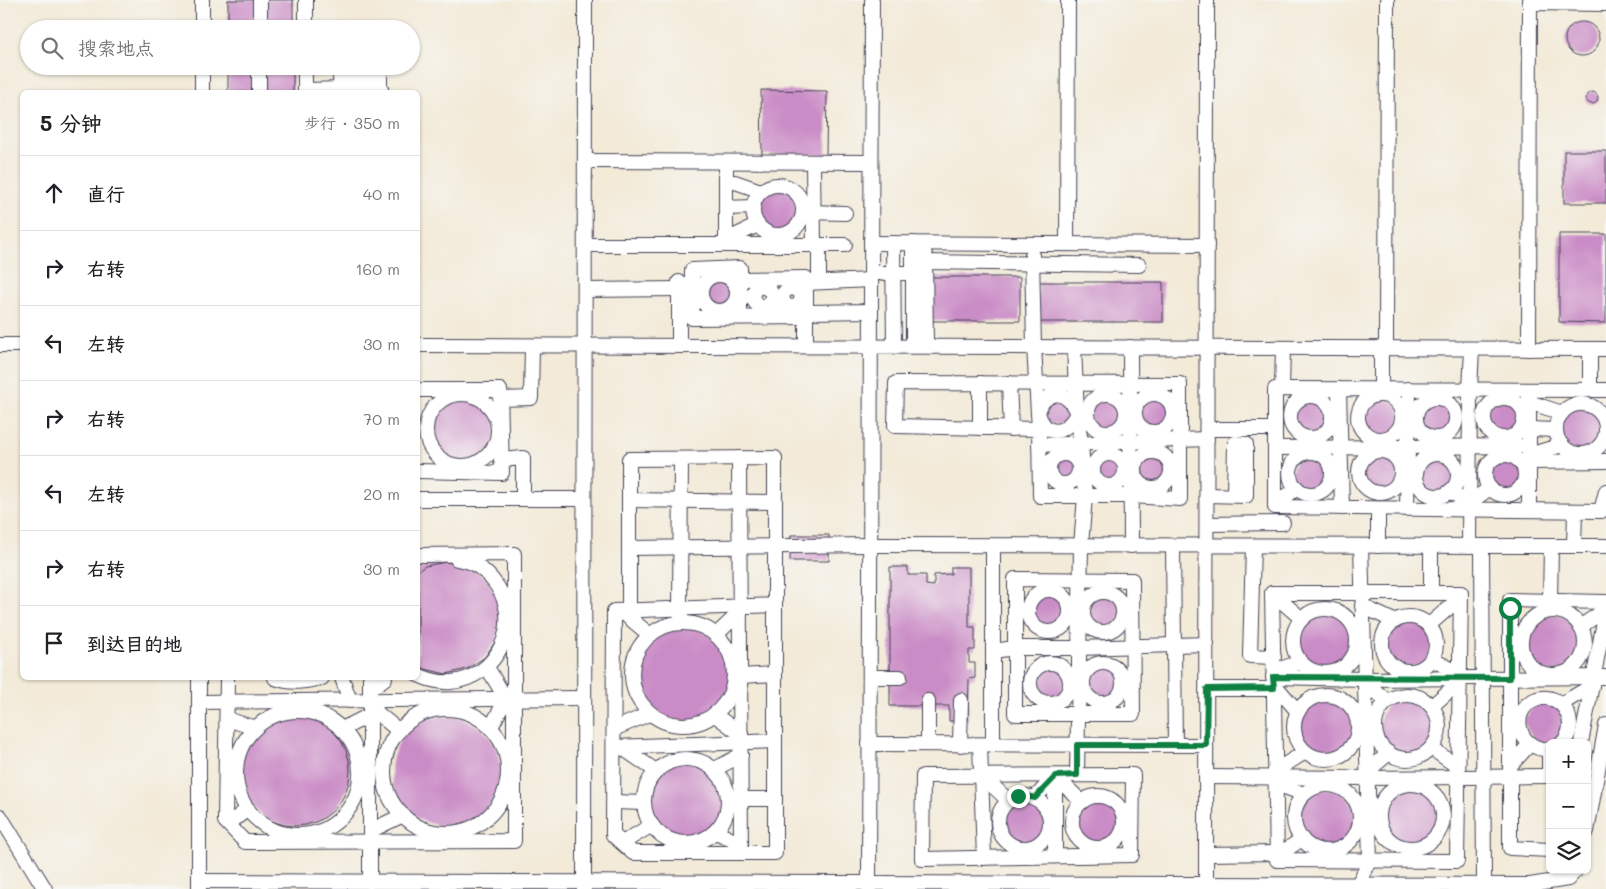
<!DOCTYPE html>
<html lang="zh">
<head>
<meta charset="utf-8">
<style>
  :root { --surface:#fff; --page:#f2f2f2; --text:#202124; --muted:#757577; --line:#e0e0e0 }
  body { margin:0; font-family:Mali,"LXGW WenKai TC",sans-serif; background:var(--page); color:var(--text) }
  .controls { position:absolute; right:15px; bottom:15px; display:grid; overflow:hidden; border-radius:8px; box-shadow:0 1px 4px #0004 }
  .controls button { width:45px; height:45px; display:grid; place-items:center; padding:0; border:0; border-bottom:1px solid var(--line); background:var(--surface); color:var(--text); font:25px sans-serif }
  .stop { position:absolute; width:15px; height:15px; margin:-11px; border:4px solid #0b8043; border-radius:50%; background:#fff }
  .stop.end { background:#0b8043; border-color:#fff; box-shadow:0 1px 5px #0008 }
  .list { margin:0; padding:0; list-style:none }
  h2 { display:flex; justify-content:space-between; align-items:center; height:65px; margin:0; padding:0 20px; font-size:21px }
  h2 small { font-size:16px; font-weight:400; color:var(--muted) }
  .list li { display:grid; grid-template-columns:32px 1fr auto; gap:15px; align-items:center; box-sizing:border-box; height:75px; padding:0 20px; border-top:1px solid var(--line) }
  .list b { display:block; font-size:19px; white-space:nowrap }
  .list em { font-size:16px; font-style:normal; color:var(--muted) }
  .icon { flex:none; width:28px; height:28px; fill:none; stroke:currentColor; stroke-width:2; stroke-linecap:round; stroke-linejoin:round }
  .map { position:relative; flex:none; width:1606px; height:889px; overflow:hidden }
  .search { position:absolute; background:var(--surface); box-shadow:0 1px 4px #0004; left:20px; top:20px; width:400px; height:55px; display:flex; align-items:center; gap:12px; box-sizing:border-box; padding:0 18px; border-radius:28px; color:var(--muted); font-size:19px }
  .panel { position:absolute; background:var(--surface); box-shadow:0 1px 4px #0004; left:20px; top:90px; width:400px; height:590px; border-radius:8px }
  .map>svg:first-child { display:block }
  .building { fill:#ca8cc6 }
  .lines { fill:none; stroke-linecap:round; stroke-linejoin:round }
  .minor-casing { stroke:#414053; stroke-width:16 }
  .minor { stroke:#fff; stroke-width:14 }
  .route { stroke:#0b8043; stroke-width:6 }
</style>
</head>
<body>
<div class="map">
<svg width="1606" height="889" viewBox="0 0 1606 889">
  <rect width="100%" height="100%" fill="#f6f6f2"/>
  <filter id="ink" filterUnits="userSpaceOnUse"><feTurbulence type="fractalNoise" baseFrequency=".02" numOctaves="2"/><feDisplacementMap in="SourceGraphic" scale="10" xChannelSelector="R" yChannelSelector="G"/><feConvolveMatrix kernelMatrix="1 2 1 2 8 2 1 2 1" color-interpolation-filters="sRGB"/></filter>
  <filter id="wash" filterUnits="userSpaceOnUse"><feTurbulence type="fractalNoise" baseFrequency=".0096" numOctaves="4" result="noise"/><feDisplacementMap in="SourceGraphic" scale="20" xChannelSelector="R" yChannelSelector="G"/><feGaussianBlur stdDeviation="1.12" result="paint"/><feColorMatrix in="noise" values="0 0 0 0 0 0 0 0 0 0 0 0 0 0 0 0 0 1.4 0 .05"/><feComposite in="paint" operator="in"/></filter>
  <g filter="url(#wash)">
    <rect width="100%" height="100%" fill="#f3ead8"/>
    <g id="blocks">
      <!-- building -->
      <g class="building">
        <rect x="228" y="0" width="65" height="29"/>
        <circle cx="1582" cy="39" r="17"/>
        <rect x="228" y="66" width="65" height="26"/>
        <polygon points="761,90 827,91 826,155 762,155"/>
        <circle cx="1592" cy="98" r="6"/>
        <rect x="1564" y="151" width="42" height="52"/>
        <circle cx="777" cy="210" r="23"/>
        <polygon points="1559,234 1606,234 1606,323 1559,322"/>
        <circle cx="718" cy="293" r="17"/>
        <rect x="930" y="277" width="90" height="44"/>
        <rect x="1038" y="282" width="125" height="40"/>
        <circle cx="1154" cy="412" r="17"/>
        <circle cx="1106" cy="413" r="17"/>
        <circle cx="463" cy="430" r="33"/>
        <circle cx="1380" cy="417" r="20"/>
        <polygon points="1048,398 1072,404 1067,426 1042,421"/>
        <circle cx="1312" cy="417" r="19"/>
        <circle cx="1504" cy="418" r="19"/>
        <circle cx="1436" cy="419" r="19"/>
        <circle cx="1581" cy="429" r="23"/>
        <circle cx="1153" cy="470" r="17"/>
        <circle cx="1380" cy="473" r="19"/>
        <circle cx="1311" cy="473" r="19"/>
        <circle cx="1437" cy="474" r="19"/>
        <circle cx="1109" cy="470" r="14"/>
        <circle cx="1064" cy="470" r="14"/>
        <circle cx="1505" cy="475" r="19"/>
        <polygon points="791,535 829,535 829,561 790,561"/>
        <polygon points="446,562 467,566 485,578 497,596 501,618 497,639 485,657 467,669 446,674 425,669 418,665 418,571 425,566"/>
        <polygon points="890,567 908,567 908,575 926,575 926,585 934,586 934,575 951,574 951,567 969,567 969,627 975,627 975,650 969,650 969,663 975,663 975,678 969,679 968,721 949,721 949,706 890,706"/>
        <circle cx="1103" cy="611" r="19"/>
        <circle cx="1049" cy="611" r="19"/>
        <circle cx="1325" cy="641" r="29"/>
        <circle cx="1553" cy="643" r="29"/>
        <circle cx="1409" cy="644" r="23"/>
        <circle cx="683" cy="675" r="48"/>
        <circle cx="1103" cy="683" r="19"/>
        <circle cx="1050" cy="683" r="19"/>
        <circle cx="1408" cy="726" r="29"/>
        <circle cx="1326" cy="727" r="29"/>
        <polygon points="1554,703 1568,721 1558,743 1537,745 1523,722 1534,704"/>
        <circle cx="295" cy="771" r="55"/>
        <circle cx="446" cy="771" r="55"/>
        <circle cx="687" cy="800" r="39"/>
        <circle cx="1412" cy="816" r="29"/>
        <circle cx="1327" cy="818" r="29"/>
        <circle cx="1025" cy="822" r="23"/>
        <circle cx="1098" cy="822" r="23"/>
      </g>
    </g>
  </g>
  <g filter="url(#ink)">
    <use href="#blocks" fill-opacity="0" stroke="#414053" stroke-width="1"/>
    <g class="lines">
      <defs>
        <g id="minor">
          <polyline points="1530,3 1606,4"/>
          <polyline points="202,29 202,0"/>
          <polyline points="260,29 260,0"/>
          <polyline points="306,29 306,0"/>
          <polyline points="305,90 381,88"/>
          <polyline points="202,92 202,66"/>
          <polyline points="259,92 259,66"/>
          <polyline points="305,92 305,66"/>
          <polyline points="341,92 340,77 380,76 380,92"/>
          <polyline points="585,161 871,162"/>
          <polyline points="813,162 814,245"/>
          <polyline points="735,182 761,191"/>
          <circle cx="778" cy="210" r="25"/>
          <polyline points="726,208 753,207"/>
          <polyline points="806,212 845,213"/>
          <polyline points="726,240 758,225"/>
          <polyline points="871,243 1207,245"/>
          <polyline points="893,243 894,346"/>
          <polyline points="913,243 913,346"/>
          <polyline points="1067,244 1068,0"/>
          <polyline points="585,245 845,245"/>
          <polyline points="726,245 726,162"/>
          <polyline points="819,245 819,282"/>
          <polyline points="925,254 926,346"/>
          <polyline points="1032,255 1034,347 1039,429"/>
          <polyline points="925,262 1139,265"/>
          <polyline points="871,273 922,273"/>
          <circle cx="719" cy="293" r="18"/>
          <polyline points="740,279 806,278 806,346"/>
          <polyline points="679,282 679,346"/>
          <polyline points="798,288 806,283 871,280"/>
          <polyline points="585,290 679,289"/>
          <path d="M768,305L773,297L770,290L762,286C755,288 753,291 752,298L758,306L762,307L768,305L777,312L786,305"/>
          <path d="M797,306C803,300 803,294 797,289L788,288L782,295L784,304L790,307L797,306L807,312L871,311"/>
          <polyline points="740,317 740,268 692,270 692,318 807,317"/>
          <polyline points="0,345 22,345"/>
          <polyline points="418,345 1606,349"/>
          <polyline points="1074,347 1077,413 1081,444 1085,496 1081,546 1077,775"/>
          <polyline points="1130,347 1131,546"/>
          <polyline points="1386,348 1387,0"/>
          <polyline points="1529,349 1530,0"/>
          <polyline points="1590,349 1590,390"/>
          <polygon points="896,383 1180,384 1180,499 1131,496 1040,496 1039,429 895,426"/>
          <polyline points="980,383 980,428"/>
          <polyline points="1009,383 1011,429"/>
          <polyline points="1282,389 1283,348"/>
          <polyline points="1339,389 1342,508"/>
          <polyline points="1381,389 1381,348"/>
          <polyline points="418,390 500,390 502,473 418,471"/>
          <polyline points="1606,390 1275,389 1275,507 1601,511 1606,491"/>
          <circle cx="462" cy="430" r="36"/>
          <circle cx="1107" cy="413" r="19"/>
          <path d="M1057,394C1068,396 1072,403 1077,413C1067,434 1046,439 1038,413C1041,402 1045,397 1057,394Z"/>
          <circle cx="1154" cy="413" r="19"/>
          <circle cx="1380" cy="417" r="22"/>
          <circle cx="1311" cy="417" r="21"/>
          <circle cx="1504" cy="418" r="20"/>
          <circle cx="1436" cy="418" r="20"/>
          <polyline points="501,399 531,398 532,346"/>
          <polyline points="1529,402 1562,413"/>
          <circle cx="1581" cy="429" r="25"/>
          <polyline points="1207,429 1275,429"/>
          <polyline points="1529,429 1556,430"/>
          <polyline points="1039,445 1207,439"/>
          <polyline points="1275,448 1529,446"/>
          <circle cx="1380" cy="472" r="21"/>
          <circle cx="1153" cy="470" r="18"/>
          <circle cx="1311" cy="473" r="21"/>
          <circle cx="1064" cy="469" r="15"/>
          <circle cx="1437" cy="475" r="21"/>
          <circle cx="1109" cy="470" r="16"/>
          <polyline points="1529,455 1562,445"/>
          <circle cx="1505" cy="475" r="20"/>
          <polyline points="739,458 741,853"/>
          <polyline points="501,460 523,458 523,499"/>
          <polyline points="1529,462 1606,461"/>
          <polyline points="1450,491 1469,503 1490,488"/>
          <polyline points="1207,495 1246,496 1246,444 1235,443 1234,495"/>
          <polyline points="418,499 584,499"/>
          <polyline points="629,500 775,502"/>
          <polyline points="1275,505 1297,488"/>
          <polyline points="1378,509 1378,546"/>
          <polyline points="1407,509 1409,389"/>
          <polyline points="1529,510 1529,391"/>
          <polyline points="1207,524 1283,523"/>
          <polyline points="993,546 993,745"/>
          <polyline points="1173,546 1175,745"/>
          <polyline points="1253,546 1250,656 1274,657"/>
          <polyline points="1431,546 1431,593"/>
          <polyline points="1469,546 1470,390 1472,349"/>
          <polyline points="1482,546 1484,884"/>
          <polyline points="1574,546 1575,511"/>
          <polyline points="629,548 870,545 1606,546"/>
          <polygon points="1015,579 1132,580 1133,714 1015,714"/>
          <circle cx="1049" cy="611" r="21"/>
          <circle cx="1103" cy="612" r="20"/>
          <polygon points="1272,593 1461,593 1457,861 1277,860"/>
          <polyline points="1272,593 1302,619"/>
          <polyline points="1550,601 1551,546"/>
          <polyline points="1362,606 1394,621"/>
          <circle cx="1325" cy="641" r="32"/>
          <path d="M629,610V459L775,458C775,507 775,556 775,605V853H633L613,835L614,611L775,605"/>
          <polyline points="621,611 650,635"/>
          <circle cx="1553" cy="643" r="32"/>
          <circle cx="1409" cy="644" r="27"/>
          <polyline points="681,618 680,609 681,459"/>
          <circle cx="683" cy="674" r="51"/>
          <polyline points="1429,625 1460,598"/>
          <polyline points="1580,627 1606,609"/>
          <polyline points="716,635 740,612"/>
          <polyline points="993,651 1015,648 1079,648 1207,644"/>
          <polyline points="1431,659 1459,673"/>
          <circle cx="1103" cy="683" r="20"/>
          <circle cx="1050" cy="683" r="20"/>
          <polyline points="487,667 506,699 491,727"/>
          <polyline points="1274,671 1301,662"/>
          <path d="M418,675C429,680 439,683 451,682C497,678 523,624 497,586C491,577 482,568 472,563C467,561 462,560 457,559"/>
          <polyline points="741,676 775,674"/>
          <polyline points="870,677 900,677"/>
          <polyline points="1273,677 1365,679 1606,677"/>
          <polyline points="227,678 225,821 245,842 514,841 514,554 418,555"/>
          <path d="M275,678C291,684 305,682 322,678"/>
          <polyline points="342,678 350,701"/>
          <polyline points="370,678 370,882"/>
          <polyline points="1365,682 1387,701"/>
          <polyline points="1274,684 1298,712"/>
          <polyline points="370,689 385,678"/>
          <polyline points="1207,689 1274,689"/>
          <circle cx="1407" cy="727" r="32"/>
          <circle cx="1326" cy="727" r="32"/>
          <polyline points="928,701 928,744"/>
          <polyline points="199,702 584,698"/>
          <polyline points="1561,704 1592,686"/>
          <polyline points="1432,706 1459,682"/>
          <polyline points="370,707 399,731"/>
          <circle cx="446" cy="771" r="62"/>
          <circle cx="298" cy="773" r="62"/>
          <polyline points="715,715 741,734"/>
          <polyline points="227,719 255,728"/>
          <polyline points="342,729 370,715"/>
          <polyline points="614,729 649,714"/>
          <polyline points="1581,743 1606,611"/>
          <polyline points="869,744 1206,745"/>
          <polyline points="960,745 961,700"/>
          <polyline points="980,745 984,858"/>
          <polyline points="614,747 775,741"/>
          <polyline points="621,747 656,771"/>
          <polyline points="1431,748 1458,767"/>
          <path d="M1550,749C1518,752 1507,709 1537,699C1563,691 1581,725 1562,743"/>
          <circle cx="686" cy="801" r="42"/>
          <polyline points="1510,766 1530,744"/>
          <polyline points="715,769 741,755"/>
          <polyline points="1275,771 1305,752"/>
          <polyline points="1368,771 1389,753"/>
          <polygon points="1133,775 1132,855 922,859 923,776"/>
          <polyline points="982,776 1009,801"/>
          <polyline points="1055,776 1082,802"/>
          <polyline points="1549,776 1549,749"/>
          <polyline points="1206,777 1368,778 1550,776"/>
          <polyline points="1276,784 1304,794"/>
          <circle cx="1411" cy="816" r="32"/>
          <circle cx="1327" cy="818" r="33"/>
          <circle cx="1024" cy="822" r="26"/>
          <circle cx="1098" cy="822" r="26"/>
          <polyline points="1035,798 1055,776"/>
          <polyline points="733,799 775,799"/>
          <polyline points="614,802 644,803"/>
          <polyline points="0,816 45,889"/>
          <polyline points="228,824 248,809"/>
          <polyline points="370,831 403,815"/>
          <polyline points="1587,831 1606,725"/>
          <polyline points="716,832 741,844"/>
          <polyline points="622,843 652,825"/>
          <polyline points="1550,850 1510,848 1510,600 1606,602"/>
          <polyline points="1206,854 1277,853"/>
          <polyline points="1055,856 1055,776"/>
          <polyline points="1277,856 1302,839"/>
          <polyline points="199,881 1530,885 1568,879 1576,870"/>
          <polyline points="1358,884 1370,861 1361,546"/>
          <polyline points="199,889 199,678"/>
          <polyline points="584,889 585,0"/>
          <polyline points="869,889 872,0"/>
          <polyline points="1206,889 1207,0"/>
        </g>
      </defs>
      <!-- minor casing -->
      <use href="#minor" class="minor-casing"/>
      <!-- minor -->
      <use href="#minor" class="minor"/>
    </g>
  </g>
  <g class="lines" filter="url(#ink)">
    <!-- route -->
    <polyline class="route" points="1018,796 1027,796 1035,798 1056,776 1077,775 1077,745 1206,745 1207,689 1274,688 1273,677 1510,678 1510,608"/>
  </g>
</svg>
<div class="controls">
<button>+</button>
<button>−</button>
<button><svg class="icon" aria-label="layers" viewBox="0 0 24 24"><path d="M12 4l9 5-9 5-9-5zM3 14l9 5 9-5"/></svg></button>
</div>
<div class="stop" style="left:1510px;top:608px"></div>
<div class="stop end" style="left:1018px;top:796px"></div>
<div class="search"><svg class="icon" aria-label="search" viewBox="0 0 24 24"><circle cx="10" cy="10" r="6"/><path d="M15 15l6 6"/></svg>搜索地点</div>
<section class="panel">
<h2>5 分钟<small>步行 · 350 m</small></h2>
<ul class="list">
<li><svg class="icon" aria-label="ahead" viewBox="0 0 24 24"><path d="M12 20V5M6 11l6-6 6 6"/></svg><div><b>直行</b></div><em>40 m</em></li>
<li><svg class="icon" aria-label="right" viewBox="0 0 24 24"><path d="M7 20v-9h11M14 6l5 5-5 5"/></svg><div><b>右转</b></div><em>160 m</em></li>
<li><svg class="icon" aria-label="left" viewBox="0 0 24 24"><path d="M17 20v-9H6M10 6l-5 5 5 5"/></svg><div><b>左转</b></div><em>30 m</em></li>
<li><svg class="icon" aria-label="right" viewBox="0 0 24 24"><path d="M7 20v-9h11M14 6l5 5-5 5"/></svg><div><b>右转</b></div><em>70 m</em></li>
<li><svg class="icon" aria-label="left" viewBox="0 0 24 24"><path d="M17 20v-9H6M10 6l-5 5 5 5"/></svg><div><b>左转</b></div><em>20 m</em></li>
<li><svg class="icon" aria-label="right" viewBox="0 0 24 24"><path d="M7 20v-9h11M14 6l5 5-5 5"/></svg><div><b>右转</b></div><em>30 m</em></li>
<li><svg class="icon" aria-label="arrive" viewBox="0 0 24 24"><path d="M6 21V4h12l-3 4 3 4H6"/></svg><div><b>到达目的地</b></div></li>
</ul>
</section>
</div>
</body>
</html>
